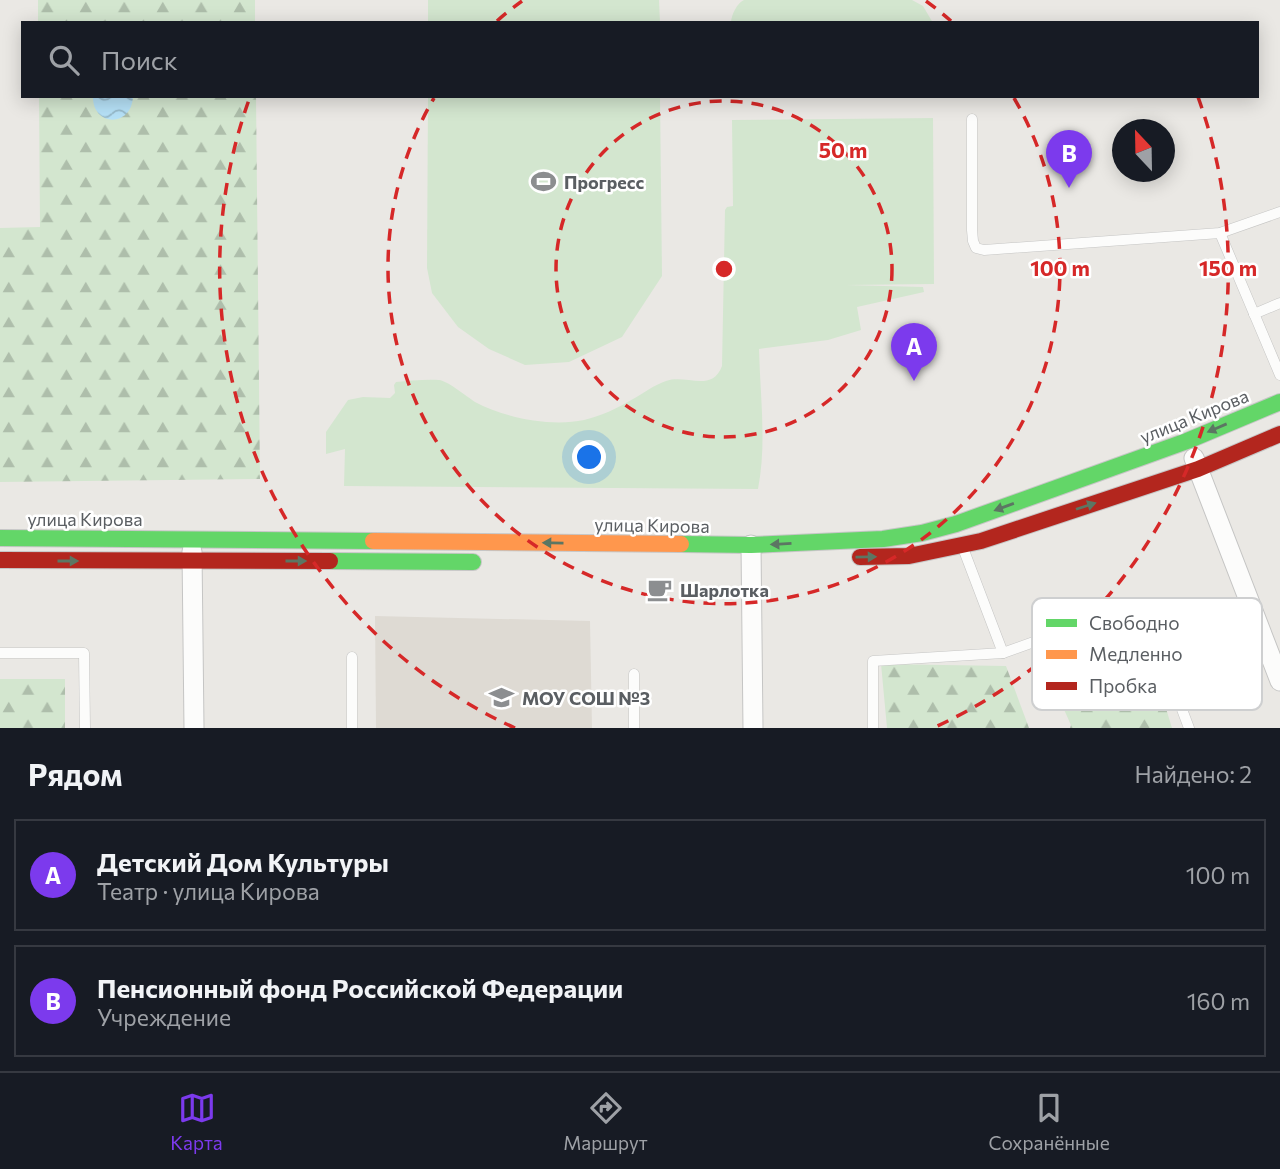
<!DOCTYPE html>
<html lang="ru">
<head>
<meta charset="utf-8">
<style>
  :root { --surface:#171b24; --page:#20242c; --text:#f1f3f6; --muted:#9ea1a6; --line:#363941; --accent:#7c3aed }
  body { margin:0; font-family:Commissioner,sans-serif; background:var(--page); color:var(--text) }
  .compass { position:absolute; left:1112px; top:119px; width:63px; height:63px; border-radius:50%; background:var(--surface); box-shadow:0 4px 18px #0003; rotate:338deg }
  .you { position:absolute; left:590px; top:458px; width:24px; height:24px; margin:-18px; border:5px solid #fff; border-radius:50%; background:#1a73e8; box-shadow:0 0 0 10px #1a73e833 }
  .badge { display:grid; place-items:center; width:46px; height:46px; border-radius:50%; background:var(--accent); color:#fff; font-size:23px; font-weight:700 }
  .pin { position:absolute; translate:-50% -58px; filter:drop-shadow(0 2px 4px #0008) }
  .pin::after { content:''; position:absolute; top:37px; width:24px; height:21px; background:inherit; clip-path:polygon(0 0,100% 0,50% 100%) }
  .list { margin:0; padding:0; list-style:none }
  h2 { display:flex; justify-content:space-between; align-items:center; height:91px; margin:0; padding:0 28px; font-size:30px }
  h2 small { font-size:23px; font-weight:400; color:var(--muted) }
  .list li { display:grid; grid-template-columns:46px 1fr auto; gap:21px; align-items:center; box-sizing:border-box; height:112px; margin:0 14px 14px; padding:0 14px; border:2px solid var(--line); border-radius:0px }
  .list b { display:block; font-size:26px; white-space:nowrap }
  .list p { margin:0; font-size:23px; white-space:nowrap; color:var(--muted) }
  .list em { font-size:23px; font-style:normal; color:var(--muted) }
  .icon { flex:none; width:38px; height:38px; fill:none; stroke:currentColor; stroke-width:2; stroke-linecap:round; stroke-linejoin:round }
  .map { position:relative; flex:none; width:1280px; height:728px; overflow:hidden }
  .search { position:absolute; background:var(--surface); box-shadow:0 4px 18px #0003; left:21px; right:21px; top:21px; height:77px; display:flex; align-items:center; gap:18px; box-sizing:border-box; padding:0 24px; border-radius:0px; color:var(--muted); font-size:26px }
  .sheet { height:343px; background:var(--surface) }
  nav { display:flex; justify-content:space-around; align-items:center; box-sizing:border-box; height:98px; border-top:2px solid var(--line); background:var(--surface); font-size:19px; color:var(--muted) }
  nav a { display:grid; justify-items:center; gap:4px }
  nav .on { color:var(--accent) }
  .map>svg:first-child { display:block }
  .education { fill:#dedad3 }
  .green { fill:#d3e6cf }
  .forest { fill:url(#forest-firs) }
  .water { fill:url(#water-waves) }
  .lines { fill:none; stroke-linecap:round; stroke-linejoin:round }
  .lane-casing { stroke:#c5c5c4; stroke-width:11 }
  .street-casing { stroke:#c5c5c4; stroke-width:21 }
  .fast-casing { stroke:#c6c6c6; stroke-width:18 }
  .slow-casing { stroke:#c6c6c6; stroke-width:18 }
  .jam-casing { stroke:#c6c6c6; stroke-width:18 }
  .lane { stroke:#fcfcfb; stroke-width:10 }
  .street { stroke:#fcfcfb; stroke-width:19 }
  .fast { stroke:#63d668; stroke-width:16 }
  .slow { stroke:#ff974d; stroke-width:16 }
  .jam { stroke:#b3261e; stroke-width:16 }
  .oneway { fill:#5c7663 }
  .ring { fill:none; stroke:#d62828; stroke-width:3.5; stroke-dasharray:12 9 }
  .labels { text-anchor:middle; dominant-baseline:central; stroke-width:5; stroke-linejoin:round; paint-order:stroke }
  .poi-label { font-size:18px; font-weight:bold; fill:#5a5e62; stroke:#fff; text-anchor:start }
  .street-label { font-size:18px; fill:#5a5e62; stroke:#fff }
  .key { fill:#fff; stroke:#cecfd0; stroke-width:2 }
  .key-label { font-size:19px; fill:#5a5e62 }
  .centre { fill:#d62828; stroke:#fff; stroke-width:3.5 }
  .ring-label { font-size:21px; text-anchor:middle; font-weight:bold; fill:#d62828; stroke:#fff; stroke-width:5; stroke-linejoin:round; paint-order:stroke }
</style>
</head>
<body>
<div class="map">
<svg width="1280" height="728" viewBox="0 0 1280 728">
  <defs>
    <pattern id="forest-firs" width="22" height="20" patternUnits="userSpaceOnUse" patternTransform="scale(1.75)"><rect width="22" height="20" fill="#d3e6cf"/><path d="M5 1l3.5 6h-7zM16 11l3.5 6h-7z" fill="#aebeab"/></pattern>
    <pattern id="water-waves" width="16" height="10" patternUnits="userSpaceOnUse" patternTransform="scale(1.75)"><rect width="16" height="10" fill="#b6e1f7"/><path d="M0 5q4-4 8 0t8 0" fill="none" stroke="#97bacb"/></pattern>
  </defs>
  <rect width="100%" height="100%" fill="#eae8e4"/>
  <!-- education -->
  <polygon class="education" points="375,616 590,621 592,728 376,728"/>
  <!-- green -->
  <g class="green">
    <polygon points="428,0 659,0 660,23 428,23"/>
    <path d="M744,0H912L923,6L933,23H731C731,15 737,3 744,0Z"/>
    <polygon points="428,96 660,96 662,276 622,337 569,362 525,365 489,349 458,327 432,293 427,268"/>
    <path d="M933,118L934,284L846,285L923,287L924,292L857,307L861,330L828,340L759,349C760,395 767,443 758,489L344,486L345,449L326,454V432L348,400L363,397L390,398L395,393L394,385L396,382C409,381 425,379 439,380C448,381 466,396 475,402C505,418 551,427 584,420C601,416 618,408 633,399C644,393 654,385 666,381C686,374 712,393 722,366L725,210L727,207L733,206L732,120Z"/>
  </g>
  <!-- forest -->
  <g class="forest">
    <rect x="38" y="0" width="217" height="23"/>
    <polygon points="39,96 256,96 260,479 0,482 0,228 40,227"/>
    <polygon points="1141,627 1172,728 1070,728 1071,725 1037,650"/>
    <polygon points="881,664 1006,666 1029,728 887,728"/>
    <rect x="0" y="679" width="65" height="49"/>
  </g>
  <!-- water -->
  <path class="water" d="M93,96H133C132,128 92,127 93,96Z"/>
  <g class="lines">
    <defs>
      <g id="lane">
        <polyline points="972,119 972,230 973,241 976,248 984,250 1220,233 1280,212"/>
        <polyline points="1220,233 1280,375"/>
        <polyline points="1254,314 1280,303"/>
        <polyline points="963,548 1003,653"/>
        <polyline points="0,653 84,653 85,728"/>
        <polyline points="352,728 352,657"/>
        <polyline points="634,728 634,674"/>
        <polyline points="873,728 873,661 1003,653 1142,603 1189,728"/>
      </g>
      <g id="street">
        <polyline points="1194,458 1280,681"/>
        <polyline points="751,545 753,728"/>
        <polyline points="192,551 194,728"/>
      </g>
      <g id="fast">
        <polyline points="0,538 373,541"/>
        <polyline points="681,544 751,545 883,539 922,533 956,524 1187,441 1280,402"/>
        <polyline points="330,561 473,562"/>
      </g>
      <polyline id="slow" points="373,541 681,544"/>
      <g id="jam">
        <polyline points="860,557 909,556 981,541 1198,469 1280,434"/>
        <polyline points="0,560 330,561"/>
      </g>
    </defs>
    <!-- lane casing -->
    <use href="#lane" class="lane-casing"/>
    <!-- street casing -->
    <use href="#street" class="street-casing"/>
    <!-- fast casing -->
    <use href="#fast" class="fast-casing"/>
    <!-- slow casing -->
    <use href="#slow" class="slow-casing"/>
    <!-- jam casing -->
    <use href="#jam" class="jam-casing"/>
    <!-- lane -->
    <use href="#lane" class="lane"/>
    <!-- street -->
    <use href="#street" class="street"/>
    <!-- fast -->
    <use href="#fast" class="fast"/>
    <!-- slow -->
    <use href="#slow" class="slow"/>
    <!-- jam -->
    <use href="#jam" class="jam"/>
  </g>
  <!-- one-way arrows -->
  <defs><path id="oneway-solid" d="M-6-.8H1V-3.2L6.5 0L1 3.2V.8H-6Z" transform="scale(1.75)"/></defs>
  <g class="oneway">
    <use href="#oneway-solid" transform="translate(1217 428) rotate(157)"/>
    <use href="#oneway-solid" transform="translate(1086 506) rotate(-18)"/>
    <use href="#oneway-solid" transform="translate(1004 507) rotate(160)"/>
    <use href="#oneway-solid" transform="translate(553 543) rotate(-179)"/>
    <use href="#oneway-solid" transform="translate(781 544) rotate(177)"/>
    <use href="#oneway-solid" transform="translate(866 557) rotate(-1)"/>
    <use href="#oneway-solid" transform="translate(68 561)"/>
    <use href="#oneway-solid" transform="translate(296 561)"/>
  </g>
  <!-- distance rings -->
  <g class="ring">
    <circle cx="724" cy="269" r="168"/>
    <path d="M497 21A336 336 0 0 1 522 1M926 1A336 336 0 0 1 951 21M1014 98A336 336 0 1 1 434 98"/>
    <path d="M515 728A504 504 0 0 1 250 97M1198 97A504 504 0 0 1 933 728"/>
  </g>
  <!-- icons -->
  <defs>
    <symbol id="stadium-bare" viewBox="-9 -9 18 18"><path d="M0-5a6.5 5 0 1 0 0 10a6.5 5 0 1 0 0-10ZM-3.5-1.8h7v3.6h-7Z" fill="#8c8e90" stroke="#fff" stroke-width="2.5" paint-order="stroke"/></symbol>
    <symbol id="cafe-bare" viewBox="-9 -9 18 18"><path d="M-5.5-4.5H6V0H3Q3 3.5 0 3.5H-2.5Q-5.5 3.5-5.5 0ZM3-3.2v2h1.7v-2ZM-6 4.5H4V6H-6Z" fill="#8c8e90" stroke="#fff" stroke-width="2.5" paint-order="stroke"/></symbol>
    <symbol id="school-bare" viewBox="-9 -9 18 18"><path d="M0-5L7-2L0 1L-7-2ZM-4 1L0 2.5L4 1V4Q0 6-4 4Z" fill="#8c8e90" stroke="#fff" stroke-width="2.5" paint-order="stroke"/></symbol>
  </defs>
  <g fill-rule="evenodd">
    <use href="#stadium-bare" x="526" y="164" width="35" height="35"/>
    <use href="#cafe-bare" x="642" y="572" width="35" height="35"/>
    <use href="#school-bare" x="484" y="680" width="35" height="35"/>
  </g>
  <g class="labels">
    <!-- poi labels -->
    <g class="poi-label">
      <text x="564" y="182">Прогресс</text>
      <text x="680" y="590">Шарлотка</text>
      <text x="522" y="698">МОУ СОШ №3</text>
    </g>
    <!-- street labels -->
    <g class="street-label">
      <text transform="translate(1194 416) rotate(-22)">улица Кирова</text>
      <text x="85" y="519">улица Кирова</text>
      <text transform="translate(652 525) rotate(1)">улица Кирова</text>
    </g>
  </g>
  <!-- legend -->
  <rect x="1032" y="598" width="230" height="112" rx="10" class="key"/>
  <rect x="1046" y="619" width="31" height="8" fill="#63d668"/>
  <rect x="1046" y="650" width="31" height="9" fill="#ff974d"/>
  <rect x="1046" y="682" width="31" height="8" fill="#b3261e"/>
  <g class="key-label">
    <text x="1089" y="630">Свободно</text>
    <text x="1089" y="661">Медленно</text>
    <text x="1089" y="693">Пробка</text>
  </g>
  <circle cx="724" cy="269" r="10" class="centre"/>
  <g class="ring-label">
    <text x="843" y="158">50 m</text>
    <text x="1060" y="276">100 m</text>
    <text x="1228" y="276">150 m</text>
  </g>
</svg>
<svg class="compass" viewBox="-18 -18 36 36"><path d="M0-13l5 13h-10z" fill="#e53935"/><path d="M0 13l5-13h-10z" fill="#9ea1a6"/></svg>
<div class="you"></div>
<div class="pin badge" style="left:914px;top:381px">A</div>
<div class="pin badge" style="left:1069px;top:188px">B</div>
<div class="search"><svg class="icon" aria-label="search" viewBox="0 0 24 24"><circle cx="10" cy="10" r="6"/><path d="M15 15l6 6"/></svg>Поиск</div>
</div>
<section class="sheet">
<h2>Рядом<small>Найдено: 2</small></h2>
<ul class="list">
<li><span class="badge">A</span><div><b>Детский Дом Культуры</b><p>Театр · улица Кирова</p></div><em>100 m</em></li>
<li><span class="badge">B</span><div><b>Пенсионный фонд Российской Федерации</b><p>Учреждение</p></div><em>160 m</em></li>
</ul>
</section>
<nav>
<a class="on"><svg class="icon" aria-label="map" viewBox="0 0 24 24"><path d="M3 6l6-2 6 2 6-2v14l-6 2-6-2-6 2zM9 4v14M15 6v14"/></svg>Карта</a>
<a><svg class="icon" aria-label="directions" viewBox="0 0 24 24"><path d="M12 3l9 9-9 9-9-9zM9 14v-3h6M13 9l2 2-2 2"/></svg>Маршрут</a>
<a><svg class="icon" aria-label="saved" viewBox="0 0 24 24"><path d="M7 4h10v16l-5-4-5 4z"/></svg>Сохранённые</a>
</nav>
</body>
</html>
